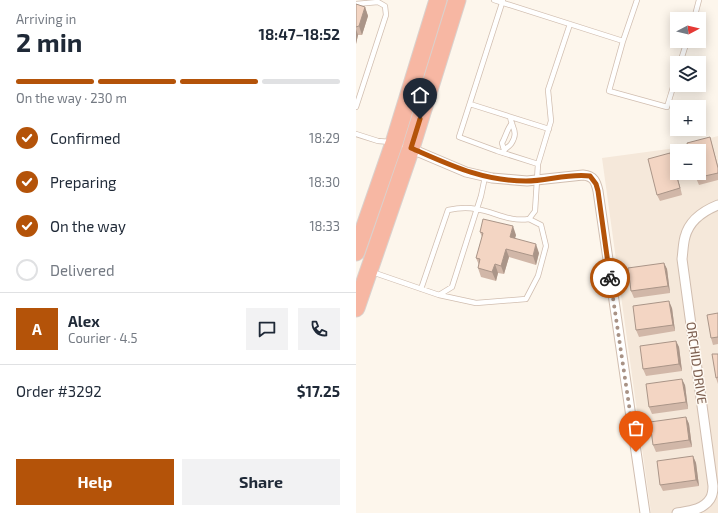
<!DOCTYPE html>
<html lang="en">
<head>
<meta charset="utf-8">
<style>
	:root { --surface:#fff; --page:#f2f2f3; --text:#1f2937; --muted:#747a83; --line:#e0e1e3; --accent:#b45309 }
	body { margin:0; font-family:"Exo 2",sans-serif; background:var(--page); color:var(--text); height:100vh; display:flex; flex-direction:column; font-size:15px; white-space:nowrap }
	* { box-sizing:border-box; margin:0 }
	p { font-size:13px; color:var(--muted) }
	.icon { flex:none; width:22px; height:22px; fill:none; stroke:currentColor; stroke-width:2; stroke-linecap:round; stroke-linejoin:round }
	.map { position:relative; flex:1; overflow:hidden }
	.side { display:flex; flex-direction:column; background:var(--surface); width:356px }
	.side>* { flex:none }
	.needle { width:26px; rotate:83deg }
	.buttons { position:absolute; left:314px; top:12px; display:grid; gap:8px }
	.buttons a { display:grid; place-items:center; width:36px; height:36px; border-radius:0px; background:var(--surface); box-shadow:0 2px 10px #0003; font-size:20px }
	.pin { position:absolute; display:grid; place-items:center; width:34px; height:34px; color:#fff; margin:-41px -17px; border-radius:50% 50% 50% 0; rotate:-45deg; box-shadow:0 0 4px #0007 }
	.pin .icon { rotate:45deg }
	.courier { position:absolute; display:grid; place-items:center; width:40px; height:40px; margin:-20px; border:3px solid #b45309; border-radius:50%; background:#fff; color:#222; box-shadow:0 1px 5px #0007 }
	.summary em { font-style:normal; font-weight:700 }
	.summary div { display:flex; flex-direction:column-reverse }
	.summary { display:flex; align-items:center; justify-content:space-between; height:68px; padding:0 16px }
	h1 { font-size:26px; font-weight:700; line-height:30px }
	.bar { display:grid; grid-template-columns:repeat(4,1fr); gap:6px 4px; align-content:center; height:48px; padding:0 16px }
	.bar i { height:5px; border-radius:3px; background:var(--line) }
	.bar .current { background:var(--accent) }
	.bar p { grid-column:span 4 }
	.line { display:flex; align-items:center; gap:10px; padding:0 16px; border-top:1px solid var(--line) }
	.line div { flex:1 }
	.round { display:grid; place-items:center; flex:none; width:42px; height:42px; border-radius:0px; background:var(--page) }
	ol { padding:0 16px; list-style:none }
	li { display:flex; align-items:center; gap:12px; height:44px }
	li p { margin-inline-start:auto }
	li .icon { padding:4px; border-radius:50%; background:var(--accent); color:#fff; stroke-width:4 }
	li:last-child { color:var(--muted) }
	li i { width:22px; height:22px; border:2px solid var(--line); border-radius:50% }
	.primary-button { display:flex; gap:8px; margin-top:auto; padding:8px 16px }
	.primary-button a { flex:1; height:46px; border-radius:0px; background:var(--accent); color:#fff; font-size:16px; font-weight:700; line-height:46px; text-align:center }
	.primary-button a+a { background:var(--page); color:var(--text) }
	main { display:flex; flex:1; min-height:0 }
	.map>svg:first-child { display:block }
</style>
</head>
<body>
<main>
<section class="side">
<div class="summary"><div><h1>2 min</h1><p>Arriving in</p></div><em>18:47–18:52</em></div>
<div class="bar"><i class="current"></i><i class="current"></i><i class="current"></i><i></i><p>On the way · 230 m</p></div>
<ol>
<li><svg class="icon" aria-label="check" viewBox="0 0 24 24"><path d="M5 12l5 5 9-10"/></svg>Confirmed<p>18:29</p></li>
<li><svg class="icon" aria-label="check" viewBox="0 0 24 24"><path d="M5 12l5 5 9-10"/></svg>Preparing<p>18:30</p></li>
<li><svg class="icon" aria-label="check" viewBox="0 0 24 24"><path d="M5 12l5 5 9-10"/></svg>On the way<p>18:33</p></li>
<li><i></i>Delivered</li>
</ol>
<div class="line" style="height:72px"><b class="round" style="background:var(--accent);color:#fff">A</b><div><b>Alex</b><p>Courier · 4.5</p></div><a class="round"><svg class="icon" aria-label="chat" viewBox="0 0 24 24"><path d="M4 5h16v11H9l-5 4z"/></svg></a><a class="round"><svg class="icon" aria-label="phone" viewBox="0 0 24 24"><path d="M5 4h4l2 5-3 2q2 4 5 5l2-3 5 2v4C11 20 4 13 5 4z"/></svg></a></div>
<div class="line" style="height:52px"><div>Order #3292</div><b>$17.25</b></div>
<div class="primary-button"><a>Help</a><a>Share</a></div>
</section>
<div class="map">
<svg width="362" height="513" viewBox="0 0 362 513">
	<rect width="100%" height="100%" fill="#fdf6ec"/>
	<path fill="#f5e8da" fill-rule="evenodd" d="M362 136V513H295L246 158 320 148ZM321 151H343V173H321Z"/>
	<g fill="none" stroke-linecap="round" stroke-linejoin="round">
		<g stroke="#d1beb0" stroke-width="6">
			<path id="lane" d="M138 0 267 41
				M147 0 103 137 141 151 182 164 195 121 192 90 214 24
				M281 0 267 41 253 91 311 107 321 74
				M0 4 22 2 29 6 30 15 0 107
				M338 19 343 0
				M324 63 331 41
				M114 104 193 129
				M0 134 22 141 35 142
				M148 150 146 143C150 136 151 129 156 123
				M147 153C148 148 152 148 155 144 163 132 156 128 154 117
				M16 272 83 295 96 287 125 196 129 177
				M65 289 92 210C101 208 111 207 120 209 140 212 152 222 173 219L179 211 182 164
				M83 295 120 303 170 299 182 276 190 246 185 225 173 219"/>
		</g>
		<g stroke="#d1beb0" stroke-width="11">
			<path id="street" d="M51 147 110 172 136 178 171 181 227 175C238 176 240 182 242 191L289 513
				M321 513C333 511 347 510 354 499 356 496 357 490 357 486L326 259C327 252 327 244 329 237 333 221 347 211 362 205"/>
		</g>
		<g stroke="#dad1cd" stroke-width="19">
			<path id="highway" d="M0 252 38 143 82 0
				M0 308 55 148 101 0"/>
		</g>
		<use href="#lane" stroke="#fff" stroke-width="4.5"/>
		<use href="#street" stroke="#fff" stroke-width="9"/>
		<use href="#highway" stroke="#f7b7a3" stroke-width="17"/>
	</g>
	<path fill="#d1b7a8" d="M0 4 9 7 12 16 6 35H2L0 44Z
		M354 137 362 166V180L343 185 340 178Z
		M317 160 326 195 304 201 301 195Z
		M124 232 160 235 159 238 183 253 180 265 153 257 148 274 142 273 140 281 125 277 122 268 123 265 120 258 126 237Z
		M308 263 311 269 314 293 278 298 275 291Z
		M316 308 319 331 283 337 280 330Z
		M362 313V344L357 345 355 338Z
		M320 341 323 347 326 371 290 376 287 369Z
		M362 354V384L360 378Z
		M329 385 332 409 296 414 293 407Z
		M330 417 333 424 336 447 300 452 297 445Z
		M337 456 340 463 343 486 307 491 304 485Z"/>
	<path fill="#aa9588" d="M9 7 12 16 6 35 3 26Z
		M0 29 2 35 0 44Z
		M314 153 317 160 326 195Z
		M157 226 160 235 157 245 154 237Z
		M180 244 183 253 180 265 177 256Z
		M150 249 153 257 148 274 145 266Z
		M308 263 311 269 314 293 312 286Z
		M139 264 142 273 140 281 136 272Z
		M313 301 316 308 319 331 317 325Z
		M320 341 323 347 326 371 323 364Z
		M326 379 329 385 332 409 330 402Z
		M330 417 333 424 336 447 333 440Z
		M337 456 340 463 343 486 340 480Z"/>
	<path fill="#f3d5c3" stroke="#aa9588" d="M0 4 9 7 3 26 0 27Z
		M354 137 362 168V173L340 178 339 173H343V151H333L331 143Z
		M314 153 324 188 301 195 292 159Z
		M127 219 157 226 154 237 180 244 177 256 150 249 145 266 139 264 136 272 122 268 124 259 120 258 127 233 124 232Z
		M308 263 312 286 275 291 272 268Z
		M313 301 317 325 280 330 277 306Z
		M362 313V337L355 338 351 315Z
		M320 341 323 364 287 369 284 346Z
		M356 354H362V377L360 378Z
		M326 379 330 402 293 407 290 384Z
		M330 417 333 440 297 445 294 422Z
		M337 456 340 480 304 485 301 461Z"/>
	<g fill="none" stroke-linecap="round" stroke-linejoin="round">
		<path stroke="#a89285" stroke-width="4" stroke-dasharray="0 7.2" d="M254 278 280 452"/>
		<path stroke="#b45309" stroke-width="5" d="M64 119 55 148C94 165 126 181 170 181 191 181 213 173 234 176L240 184 242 191 254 278"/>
	</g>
	<g text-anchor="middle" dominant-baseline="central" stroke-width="3" stroke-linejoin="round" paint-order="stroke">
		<g font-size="13" fill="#7a5c4d" stroke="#fffaf3">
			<text transform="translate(341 363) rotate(82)">ORCHID DRIVE</text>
		</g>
	</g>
</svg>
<div class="buttons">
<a><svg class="needle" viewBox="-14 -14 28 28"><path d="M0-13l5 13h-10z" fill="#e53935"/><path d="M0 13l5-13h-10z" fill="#747a83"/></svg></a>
<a><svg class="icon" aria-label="layers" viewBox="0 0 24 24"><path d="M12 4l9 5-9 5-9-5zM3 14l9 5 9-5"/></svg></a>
<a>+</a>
<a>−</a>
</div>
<div class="pin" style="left:280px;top:452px;background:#ea580c"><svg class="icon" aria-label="bag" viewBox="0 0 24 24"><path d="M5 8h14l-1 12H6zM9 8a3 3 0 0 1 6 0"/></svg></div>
<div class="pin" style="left:64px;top:119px;background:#1f2937"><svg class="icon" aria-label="home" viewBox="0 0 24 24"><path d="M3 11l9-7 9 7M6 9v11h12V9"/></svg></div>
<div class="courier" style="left:254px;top:278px"><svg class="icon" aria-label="bike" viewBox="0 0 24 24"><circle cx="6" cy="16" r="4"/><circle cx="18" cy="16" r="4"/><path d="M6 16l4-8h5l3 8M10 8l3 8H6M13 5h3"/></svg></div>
</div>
</main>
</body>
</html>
